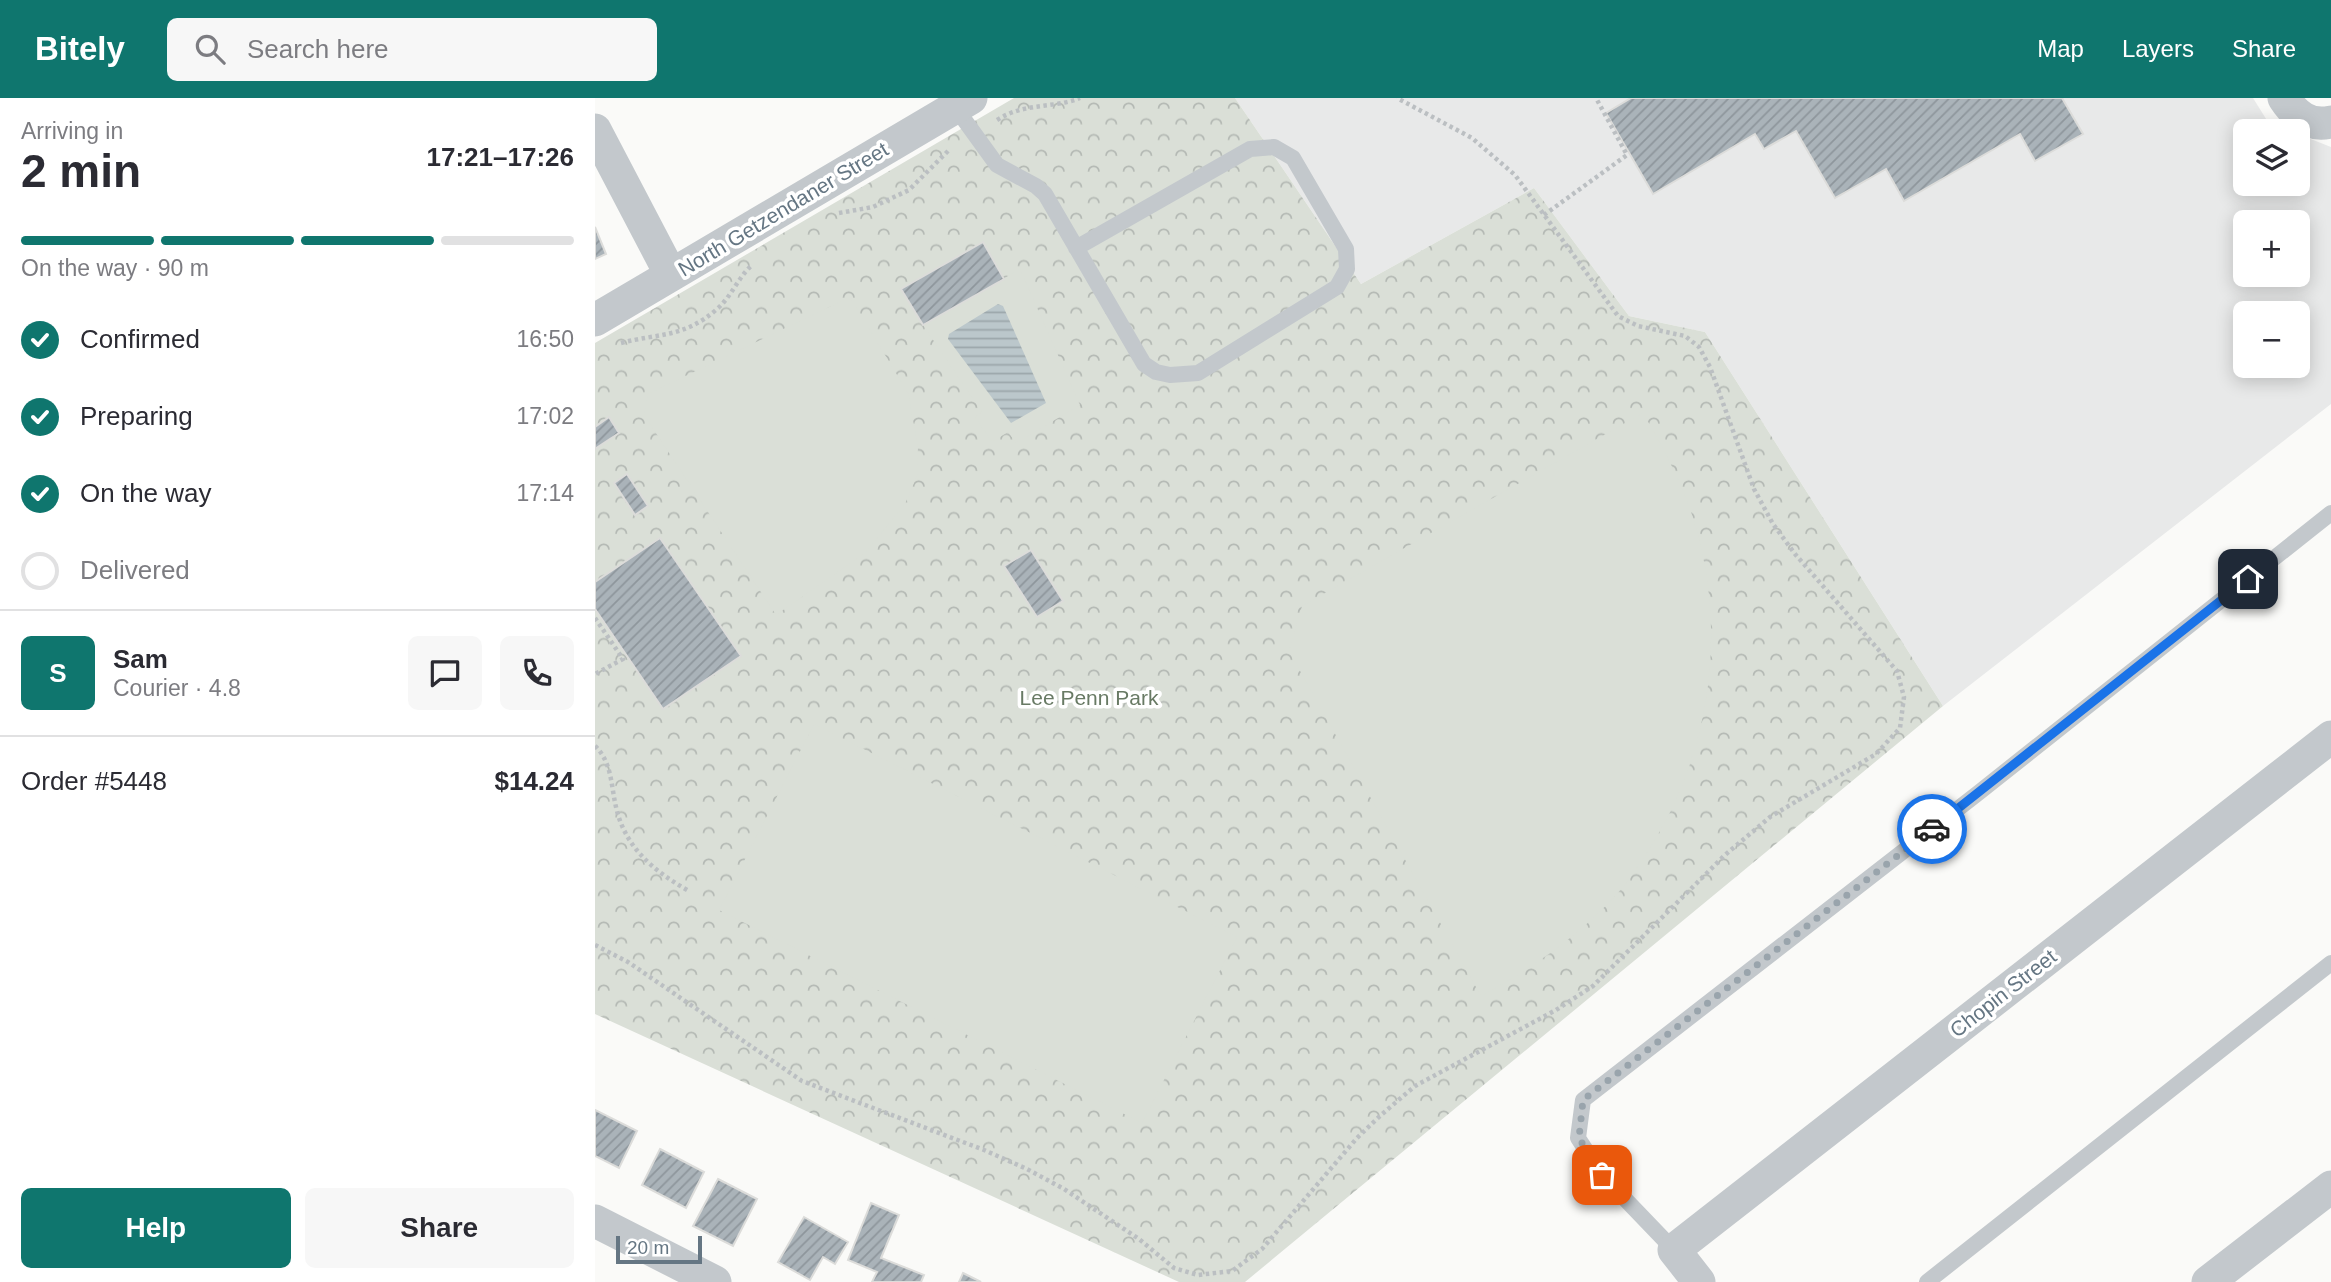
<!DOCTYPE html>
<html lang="en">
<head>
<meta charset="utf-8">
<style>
	:root { --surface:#fff; --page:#f7f7f7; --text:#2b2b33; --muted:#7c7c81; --line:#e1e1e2; --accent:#0f766e }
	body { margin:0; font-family:Helvetica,sans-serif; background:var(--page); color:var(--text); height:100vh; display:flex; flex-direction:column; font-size:26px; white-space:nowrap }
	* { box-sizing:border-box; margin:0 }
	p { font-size:23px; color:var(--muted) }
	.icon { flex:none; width:38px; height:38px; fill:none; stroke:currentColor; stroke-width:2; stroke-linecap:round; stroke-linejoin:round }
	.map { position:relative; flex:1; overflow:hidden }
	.details { display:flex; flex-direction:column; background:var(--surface); width:595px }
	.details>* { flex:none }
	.buttons { position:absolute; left:1638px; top:21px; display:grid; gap:14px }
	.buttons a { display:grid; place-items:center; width:77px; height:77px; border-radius:10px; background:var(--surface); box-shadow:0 4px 18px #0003; font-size:35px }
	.scale { position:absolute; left:21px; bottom:18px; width:86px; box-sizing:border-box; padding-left:7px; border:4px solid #657683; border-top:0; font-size:19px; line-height:24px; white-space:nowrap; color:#657683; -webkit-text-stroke:5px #fff; paint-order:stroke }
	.pin { position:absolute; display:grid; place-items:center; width:60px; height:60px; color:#fff; margin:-30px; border-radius:14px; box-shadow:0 4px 10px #0006 }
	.courier { position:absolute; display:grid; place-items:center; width:70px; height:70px; margin:-35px; border:5px solid #1a73e8; border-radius:50%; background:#fff; color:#222; box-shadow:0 2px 9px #0007 }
	.head em { font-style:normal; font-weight:700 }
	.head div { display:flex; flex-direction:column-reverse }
	.head { display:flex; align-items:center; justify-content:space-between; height:119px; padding:0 21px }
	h1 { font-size:46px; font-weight:700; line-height:52px }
	.bar { display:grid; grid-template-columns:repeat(4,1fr); gap:10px 7px; align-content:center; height:84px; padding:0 21px }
	.bar i { height:9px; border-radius:5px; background:var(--line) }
	.bar .selected { background:var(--accent) }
	.bar p { grid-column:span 4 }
	.line { display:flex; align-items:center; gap:18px; padding:0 21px; border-top:2px solid var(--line) }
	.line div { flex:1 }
	.round { display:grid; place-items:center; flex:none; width:74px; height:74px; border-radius:10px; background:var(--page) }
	ol { padding:0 21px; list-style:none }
	li { display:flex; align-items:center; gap:21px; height:77px }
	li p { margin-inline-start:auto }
	li .icon { padding:7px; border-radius:50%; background:var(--accent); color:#fff; stroke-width:4 }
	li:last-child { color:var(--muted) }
	li i { width:38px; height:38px; border:4px solid var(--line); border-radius:50% }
	.cta { display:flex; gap:14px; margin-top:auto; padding:14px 21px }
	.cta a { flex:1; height:80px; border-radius:10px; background:var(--accent); color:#fff; font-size:28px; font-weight:700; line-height:80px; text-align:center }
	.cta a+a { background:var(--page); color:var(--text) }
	header { display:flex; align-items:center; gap:42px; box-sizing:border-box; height:98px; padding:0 35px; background:var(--accent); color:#fff }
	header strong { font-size:33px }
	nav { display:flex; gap:38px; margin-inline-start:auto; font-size:24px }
	.search { width:490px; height:63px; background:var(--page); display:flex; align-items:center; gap:18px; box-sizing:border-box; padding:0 24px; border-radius:10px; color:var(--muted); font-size:26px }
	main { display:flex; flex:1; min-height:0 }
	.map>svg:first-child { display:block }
</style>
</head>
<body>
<header>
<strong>Bitely</strong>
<div class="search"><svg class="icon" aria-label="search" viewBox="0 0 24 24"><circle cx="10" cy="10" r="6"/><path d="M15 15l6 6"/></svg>Search here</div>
<nav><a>Map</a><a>Layers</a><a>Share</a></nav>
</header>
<main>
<section class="details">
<div class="head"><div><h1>2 min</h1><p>Arriving in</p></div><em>17:21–17:26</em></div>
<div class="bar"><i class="selected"></i><i class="selected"></i><i class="selected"></i><i></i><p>On the way · 90 m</p></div>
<ol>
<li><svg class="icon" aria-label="check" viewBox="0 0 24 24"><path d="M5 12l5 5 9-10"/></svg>Confirmed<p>16:50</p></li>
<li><svg class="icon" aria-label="check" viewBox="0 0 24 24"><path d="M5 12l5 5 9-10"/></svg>Preparing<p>17:02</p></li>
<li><svg class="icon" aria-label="check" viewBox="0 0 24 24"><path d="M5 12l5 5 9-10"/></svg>On the way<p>17:14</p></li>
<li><i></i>Delivered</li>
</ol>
<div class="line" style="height:126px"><b class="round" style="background:var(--accent);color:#fff">S</b><div><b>Sam</b><p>Courier · 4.8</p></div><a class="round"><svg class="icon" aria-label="chat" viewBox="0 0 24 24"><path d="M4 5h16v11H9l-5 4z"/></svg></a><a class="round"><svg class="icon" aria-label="phone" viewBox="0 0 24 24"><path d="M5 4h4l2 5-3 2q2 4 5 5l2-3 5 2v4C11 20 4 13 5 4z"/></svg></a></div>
<div class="line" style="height:91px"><div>Order #5448</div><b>$14.24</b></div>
<div class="cta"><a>Help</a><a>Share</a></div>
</section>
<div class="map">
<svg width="1736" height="1184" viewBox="0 0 1736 1184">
	<defs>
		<pattern id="park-crowns" width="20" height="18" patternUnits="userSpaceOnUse" patternTransform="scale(1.75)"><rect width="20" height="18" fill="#dadfd7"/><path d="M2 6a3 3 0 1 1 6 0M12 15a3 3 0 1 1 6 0" fill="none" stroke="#b4b9b4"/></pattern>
		<pattern id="water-rules" width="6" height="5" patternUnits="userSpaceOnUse" patternTransform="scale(1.75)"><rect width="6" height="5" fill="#bbc7cb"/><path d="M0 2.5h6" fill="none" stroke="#9ca6aa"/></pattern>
		<pattern id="building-hatch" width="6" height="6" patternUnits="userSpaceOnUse" patternTransform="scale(1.75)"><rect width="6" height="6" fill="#aab3b9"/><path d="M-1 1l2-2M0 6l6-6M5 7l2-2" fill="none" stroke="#8e969c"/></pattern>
	</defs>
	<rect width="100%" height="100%" fill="#fafaf8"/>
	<path fill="#e8e9e9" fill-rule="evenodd" d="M640 0H1658L1673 24 1696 33H1650V86H1703V36L1736 49V306L1348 608 1110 234 1034 218 939 90 766 186ZM1650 124H1703V177H1650ZM1650 215H1703V268H1650Z"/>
	<path fill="url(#park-crowns)" d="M419 0H640L766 186 939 90 1034 218 1110 234 1348 608 650 1184H584L0 916V245Z"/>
	<path fill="#dadfd7" d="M425 171 485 307 421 345 413 334 397 344 380 319 387 314 328 227Z
		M255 199 313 295 323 349 322 378 310 406 270 455 181 517 49 317 53 296Z
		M1048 315C1072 356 1094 398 1105 445 1131 552 1111 667 1049 759 1042 769 1036 780 1028 789 989 835 939 869 886 898L694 553 707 508Z
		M219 626 642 839 547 1025 124 812Z"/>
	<path fill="url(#water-rules)" d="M403 206 408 208 451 305 416 325 353 241 354 236Z"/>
	<path fill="url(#building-hatch)" stroke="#dcdcda" stroke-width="2" d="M1036 0H1467L1488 36 1440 63 1425 36 1309 103 1291 71 1240 100 1201 33 1169 51 1160 36 1058 96 1011 15Z
		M0 129 11 156 0 161Z
		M388 144 409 181 328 227 306 191Z
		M14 319 24 335 0 351V329Z
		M32 376 53 408 40 417 19 385Z
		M65 440 146 558 68 611 0 511V484Z
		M436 452 468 503 442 519 409 468Z
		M0 1012 42 1033 24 1070 0 1058Z
		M65 1051 109 1074 91 1110 47 1087Z
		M123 1081 162 1101 138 1148 98 1128Z
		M276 1105 304 1117 286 1160 329 1177 326 1184H277L282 1174 253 1162Z
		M209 1119 253 1144 240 1166 228 1159 215 1182 183 1164Z
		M368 1175 386 1184H364Z"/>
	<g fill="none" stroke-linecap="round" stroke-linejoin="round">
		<path stroke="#bbbfc2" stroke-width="4.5" stroke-dasharray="3.5 3.5" stroke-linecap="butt" d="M402 22C430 4 457 11 485 0
			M244 115 278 109 314 92 354 52
			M949 117 1032 57 1001 0
			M26 245C64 235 89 240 122 211 136 199 143 180 156 168
			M0 520 28 561 0 576
			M0 648C17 664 16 688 21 709 30 750 60 774 94 793
			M0 847 33 864 207 983 389 1052 432 1071 469 1091 544 1141 579 1170 603 1177 637 1173 667 1151 762 1040 786 1017 820 988 961 912 998 888 1130 757 1175 719 1281 656 1305 630 1309 599 1302 573 1200 456 1178 426 1159 391 1115 269 1104 249 1090 238 1043 228 1023 218 920 77 877 40 802 0"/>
		<path stroke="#c3c8cc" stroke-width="16" d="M360 9 402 67 441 88 450 96 549 266 561 274 575 277 603 275 742 189 752 171 751 151 698 60 679 49 655 51 481 150
			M1079 1152 1007 1077 983 1040 988 1002 1382 696 1736 415
			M1332 1184 1736 865"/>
		<path stroke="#c3c8cc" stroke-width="33" d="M1689 0C1700 17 1714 29 1736 24
			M0 32 76 177
			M0 222 376 0
			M0 1123 120 1184
			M1104 1184 1079 1152 1736 639
			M1613 1184 1736 1089"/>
	</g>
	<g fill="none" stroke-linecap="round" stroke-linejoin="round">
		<path stroke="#99a4ac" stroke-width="7" stroke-dasharray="0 12.6" d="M1007 1077 984 1040 988 1002 1337 731"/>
		<path stroke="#1a73e8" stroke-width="9" d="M1337 731 1653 481"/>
	</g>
	<g text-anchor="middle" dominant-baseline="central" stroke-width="7" stroke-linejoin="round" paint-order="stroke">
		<g font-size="21" fill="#657683" stroke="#fff">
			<text transform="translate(188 111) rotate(-31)">North Getzendaner Street</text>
			<text transform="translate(1408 895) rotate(-38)">Chopin Street</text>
		</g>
		<g font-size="21" fill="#687a64" stroke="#fff">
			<text x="494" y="599">Lee Penn Park</text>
		</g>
	</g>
</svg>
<div class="buttons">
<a><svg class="icon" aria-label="layers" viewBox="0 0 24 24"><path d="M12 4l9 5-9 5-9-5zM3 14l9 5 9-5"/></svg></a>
<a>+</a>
<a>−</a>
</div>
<div class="scale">20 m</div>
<div class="pin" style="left:1007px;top:1077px;background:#ea580c"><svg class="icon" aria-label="bag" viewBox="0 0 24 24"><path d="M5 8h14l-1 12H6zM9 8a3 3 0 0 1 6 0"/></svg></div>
<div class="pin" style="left:1653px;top:481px;background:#1f2937"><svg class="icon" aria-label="home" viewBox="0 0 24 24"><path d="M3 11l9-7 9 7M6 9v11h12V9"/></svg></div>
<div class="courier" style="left:1337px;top:731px"><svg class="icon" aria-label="car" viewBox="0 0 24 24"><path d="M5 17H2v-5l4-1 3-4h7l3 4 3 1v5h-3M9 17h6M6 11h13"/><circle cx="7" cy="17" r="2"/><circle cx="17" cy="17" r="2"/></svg></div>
</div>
</main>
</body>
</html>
